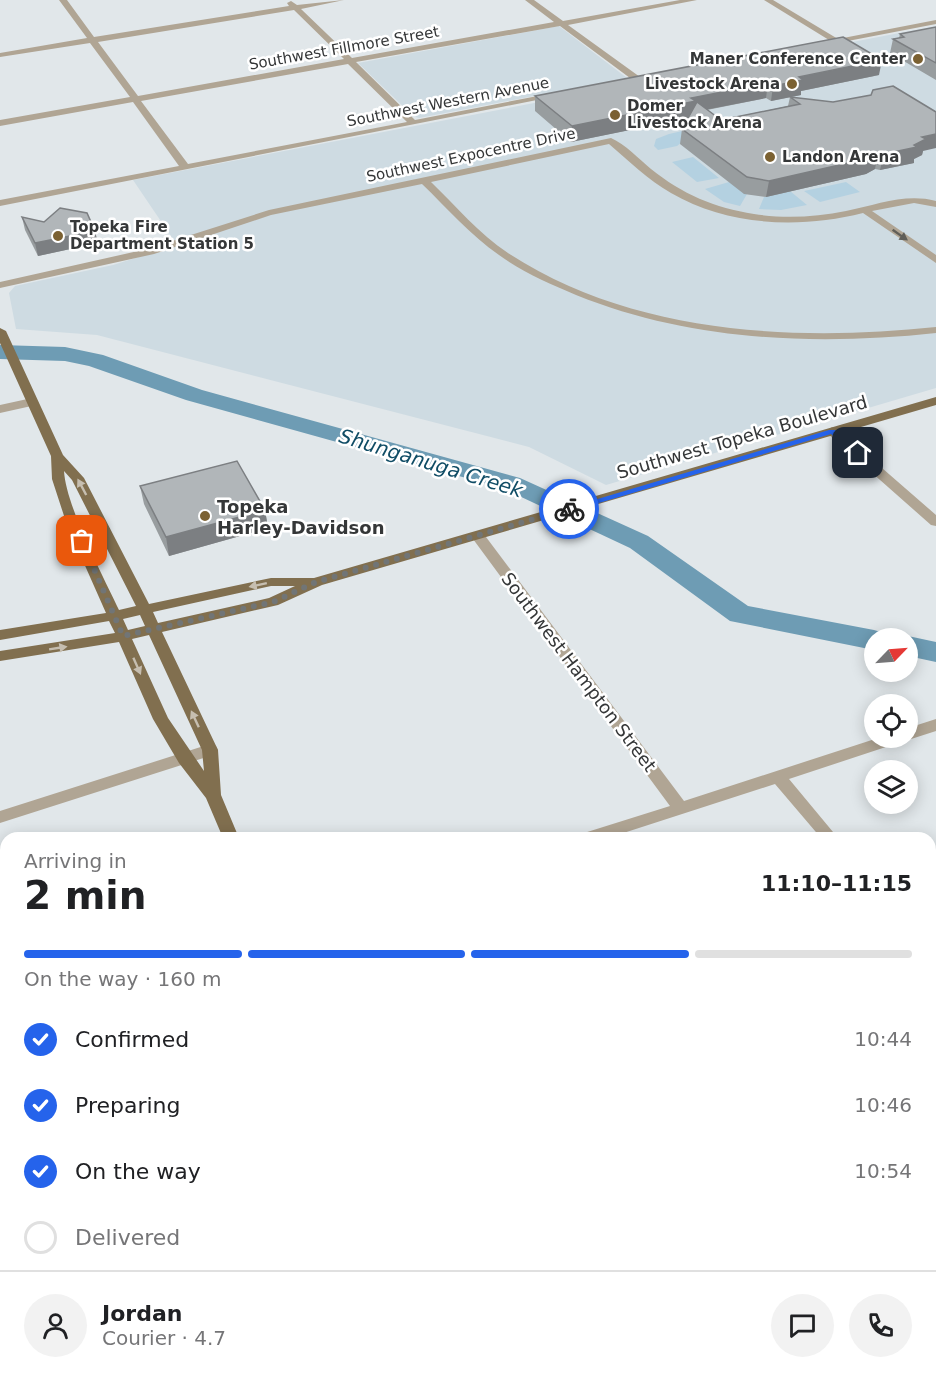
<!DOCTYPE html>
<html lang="en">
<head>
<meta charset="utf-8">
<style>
	:root { --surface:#fff; --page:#f2f2f2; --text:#202124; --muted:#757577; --line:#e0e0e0; --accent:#2563eb }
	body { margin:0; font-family:"DejaVu Sans",sans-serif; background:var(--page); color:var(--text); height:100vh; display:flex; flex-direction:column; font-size:22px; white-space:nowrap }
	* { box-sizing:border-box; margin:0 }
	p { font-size:20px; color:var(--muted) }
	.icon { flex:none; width:33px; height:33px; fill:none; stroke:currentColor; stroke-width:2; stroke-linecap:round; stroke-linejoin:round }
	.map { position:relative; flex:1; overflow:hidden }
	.panel { position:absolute; left:0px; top:832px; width:936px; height:560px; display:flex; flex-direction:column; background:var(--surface); border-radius:18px 18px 0 0; box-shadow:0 3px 15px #0003 }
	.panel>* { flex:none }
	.needle { width:39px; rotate:65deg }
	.tools { position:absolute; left:864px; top:628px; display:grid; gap:12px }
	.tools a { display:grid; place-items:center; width:54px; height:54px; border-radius:50%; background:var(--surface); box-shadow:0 3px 15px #0003; font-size:30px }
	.pin { position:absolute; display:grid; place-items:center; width:51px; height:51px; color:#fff; margin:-26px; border-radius:12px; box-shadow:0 3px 9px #0006 }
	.courier { position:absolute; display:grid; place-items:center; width:60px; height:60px; margin:-30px; border:4px solid #2563eb; border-radius:50%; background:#fff; color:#222; box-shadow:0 2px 8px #0007 }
	.head em { font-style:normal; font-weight:700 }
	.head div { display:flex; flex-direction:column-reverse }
	.head { display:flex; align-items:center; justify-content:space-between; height:102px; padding:0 24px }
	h1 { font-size:39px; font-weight:700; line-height:45px }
	.bar { display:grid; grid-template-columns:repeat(4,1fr); gap:9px 6px; align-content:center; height:72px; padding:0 24px }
	.bar i { height:8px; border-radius:4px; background:var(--line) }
	.bar .active { background:var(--accent) }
	.bar p { grid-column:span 4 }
	.line { display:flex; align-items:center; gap:15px; padding:0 24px; border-top:2px solid var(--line) }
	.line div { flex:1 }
	.round { display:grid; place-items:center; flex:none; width:63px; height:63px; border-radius:32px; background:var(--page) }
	ol { padding:0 24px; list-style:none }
	li { display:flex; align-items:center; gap:18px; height:66px }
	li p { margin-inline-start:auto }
	li .icon { padding:6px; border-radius:50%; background:var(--accent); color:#fff; stroke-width:4 }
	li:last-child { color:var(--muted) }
	li i { width:33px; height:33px; border:3px solid var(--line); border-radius:50% }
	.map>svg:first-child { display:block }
</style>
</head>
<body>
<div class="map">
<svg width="936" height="1391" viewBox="0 0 936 1391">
	<rect width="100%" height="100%" fill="#e1e7ea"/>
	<path fill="#cedbe2" d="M559 26 627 78 419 118 413 116 358 63Z
		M936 26V388L606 485 529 447 97 335 16 329 9 293 15 286 113 265 177 245 133 180Z"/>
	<path fill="#b4d1e1" d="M700 127 677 146 658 150 654 146 656 139 669 134Z
		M693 157 719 178 697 182 672 162Z
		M729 182 747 194 740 206 724 202 705 189Z
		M846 182 860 192 820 202 804 191Z
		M790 191 807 205 781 210 759 209 764 197Z"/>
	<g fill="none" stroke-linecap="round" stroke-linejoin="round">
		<path fill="#6e9cb4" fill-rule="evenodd" d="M0 345 65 347 103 355 202 390 520 478 648 536 748 606 874 630 884 633 888 639H874V650L730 621 630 548 502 488 186 400 89 366 65 361 0 359Z
			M908 636 936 642V662L908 656V639H898Z"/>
		<path fill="#b0a594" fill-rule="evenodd" d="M59 0H67L94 37 289 6 287 3 291 1 297 5 344 0 301 9 352 58 554 22 525 0H534L563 21 680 0H697L568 25 640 77V81H634L560 26 356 62 415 120 553 93 557 96 0 206V200L179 166 133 102 0 126V120L130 97 90 43 0 57V53L87 38ZM294 10 344 59 138 96 98 42ZM348 64 407 122 188 164 141 101Z
			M764 0H773L838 39 936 20V24L827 45 823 43 829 40Z
			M611 138C625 144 639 159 651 169 682 194 715 208 754 214 785 219 816 217 846 211 877 205 905 193 936 201V207L914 203 872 211 936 255V263L863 213C799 229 728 226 671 193 648 180 629 161 609 144L431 182C456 206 479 234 508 253 632 334 793 342 936 327V333C815 346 690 341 576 295 550 284 522 272 499 255 470 235 447 208 422 184L271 215 154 254 0 288V282L147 249 269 210Z
			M32 398 38 402 36 405 0 413V405Z
			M832 427 836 428 936 515V526L931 525 828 434 826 431Z
			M478 532 483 533 684 801 878 738H908V728L936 719V731L908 740 904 738 901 742 789 779 838 838H821L775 784 608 838H582L584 833 670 806 473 539 471 536 473 533Z
			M210 744 216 746 218 750 216 754 0 823V811Z
			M930 953 936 955V975L930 972Z
			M6 1030V1047L0 1049V1032Z"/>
		<path fill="#816f4f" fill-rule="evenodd" d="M0 328 6 331 63 455 84 478 149 604 271 578H314L936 397V405L322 585 278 605 162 632 218 750 221 795 239 838H223L206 798 179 763 153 719 119 642 0 661V651L115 633 109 621 0 640V630L106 613 67 525 52 479 51 456 0 343ZM64 471 72 480 136 606 119 610C103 576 66 506 64 471ZM271 586H295L269 598 158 623 153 612ZM140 615 145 626 128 630 123 619ZM149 635 202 750 204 771 168 718 132 639Z
			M936 1104V1122L930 1124V1106Z
			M204 1386H235L233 1391H202Z
			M317 1386H348L346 1391H315Z
			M435 1386H457L459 1391H437Z
			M486 1386H508L510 1391H488Z"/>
	</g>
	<path fill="#989d9f" d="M936 27V80L890 53 893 39 899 38 900 34Z
		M879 75 801 91V95L771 101 766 98 707 110 721 120 788 106 790 97 923 151 922 155 914 159V163L880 170 875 169 866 174 766 197 744 194 680 144 682 129 688 118 571 142 535 111V96Z
		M22 217 98 243 38 256 25 230Z
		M140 486 265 510 268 528 169 556 144 504Z"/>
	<path fill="#7c7f82" d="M882 60 879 75 801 91V95L771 101 773 86 799 77Z
		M768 83 766 98 694 112V117L571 142 572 126 691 98Z
		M936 134V148L923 151 922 155 914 159V163L880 170 884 154 914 145 922 137Z
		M878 154 875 169 866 174 766 197 769 181Z
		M95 231 98 243 38 256 35 243Z
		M265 510 268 528 169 556 166 537Z
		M6 1283V1302L3 1303 0 1298V1286Z"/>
	<path fill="#b1b6b9" stroke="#7c7f82" stroke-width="1.5" d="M936 27V63L893 39 904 37 900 34Z
		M843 37 882 60 799 77 803 80 773 86 768 83 691 98 696 101 572 126 535 96Z
		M893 86 936 112V134L922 137 926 139 914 145 917 147 884 154H878L870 158 769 181 747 177 682 129 697 102 721 120 800 104 790 97 833 102 871 95 873 90Z
		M60 208 87 213 95 231 35 243 22 217 44 222Z
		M237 461 265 510 166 537 140 486Z
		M6 1231V1283L0 1286V1234Z"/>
	<defs><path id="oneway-solid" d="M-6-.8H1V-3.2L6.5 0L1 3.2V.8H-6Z" transform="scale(1.5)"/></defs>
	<use fill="#605e58" href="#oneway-solid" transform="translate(900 235) rotate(35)"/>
	<g fill="#c6beb0">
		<use href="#oneway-solid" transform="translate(82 487) rotate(-118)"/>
		<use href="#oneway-solid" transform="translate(258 585) rotate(168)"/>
		<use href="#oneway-solid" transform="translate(58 648) rotate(-9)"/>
		<use href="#oneway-solid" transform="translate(137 666) rotate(66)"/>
		<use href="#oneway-solid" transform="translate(195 719) rotate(-115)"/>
	</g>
	<path fill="#2563eb" d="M829 430H835L860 452V455H855L831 434 572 511 564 509Z"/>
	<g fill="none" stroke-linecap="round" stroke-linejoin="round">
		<path stroke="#717576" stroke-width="6" stroke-dasharray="0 10.8" d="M82 541 123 636 273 602 316 582 569 509"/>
	</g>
	<g fill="#7b6132" stroke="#fff" stroke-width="2">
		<circle cx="918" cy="59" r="6"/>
		<circle cx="792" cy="84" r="6"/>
		<circle cx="615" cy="115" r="6"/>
		<circle cx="770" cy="157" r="6"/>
		<circle cx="58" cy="236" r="6"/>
		<circle cx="205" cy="516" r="6"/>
	</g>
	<g text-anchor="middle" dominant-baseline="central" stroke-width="5" stroke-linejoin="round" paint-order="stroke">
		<g font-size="15" fill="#353738" stroke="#fff">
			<text transform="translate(344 48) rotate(-10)">Southwest Fillmore Street</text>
			<text transform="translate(448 102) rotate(-11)">Southwest Western Avenue</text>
			<text transform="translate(471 155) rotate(-12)">Southwest Expocentre Drive</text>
		</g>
		<g font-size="15" font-weight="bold" fill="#353738" stroke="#fff" text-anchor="start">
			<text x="906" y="59" text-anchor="end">Maner Conference Center</text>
			<text x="780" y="84" text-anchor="end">Livestock Arena</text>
			<text x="627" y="106">Domer<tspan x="627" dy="17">Livestock Arena</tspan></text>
			<text x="782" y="157">Landon Arena</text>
			<text x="70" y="227">Topeka Fire<tspan x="70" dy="17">Department Station 5</tspan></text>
		</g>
		<g font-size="18" fill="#353738" stroke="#fff">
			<text transform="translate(742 437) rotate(-16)">Southwest Topeka Boulevard</text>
			<text transform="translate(579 672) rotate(53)">Southwest Hampton Street</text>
		</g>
		<g font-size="18" font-weight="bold" fill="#353738" stroke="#fff" text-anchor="start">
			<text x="217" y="506">Topeka<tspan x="217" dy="21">Harley-Davidson</tspan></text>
		</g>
		<g font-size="20" font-style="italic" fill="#0f4c65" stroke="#fff">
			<text transform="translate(431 463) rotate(17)">Shunganuga Creek</text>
		</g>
	</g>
</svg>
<div class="tools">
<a><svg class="needle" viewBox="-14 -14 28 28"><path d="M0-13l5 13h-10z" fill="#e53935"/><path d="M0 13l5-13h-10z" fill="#757577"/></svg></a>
<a><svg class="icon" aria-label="locate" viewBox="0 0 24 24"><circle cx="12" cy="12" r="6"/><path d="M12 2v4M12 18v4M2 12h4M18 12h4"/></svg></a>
<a><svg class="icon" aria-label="layers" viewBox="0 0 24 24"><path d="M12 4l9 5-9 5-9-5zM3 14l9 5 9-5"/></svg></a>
</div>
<div class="pin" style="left:82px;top:541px;background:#ea580c"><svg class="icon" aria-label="bag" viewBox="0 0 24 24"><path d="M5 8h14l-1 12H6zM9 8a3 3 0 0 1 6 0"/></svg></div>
<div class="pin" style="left:858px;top:453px;background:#1f2937"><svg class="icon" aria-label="home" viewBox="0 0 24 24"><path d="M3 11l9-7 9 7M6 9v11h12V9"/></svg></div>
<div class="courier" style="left:569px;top:509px"><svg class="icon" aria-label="bike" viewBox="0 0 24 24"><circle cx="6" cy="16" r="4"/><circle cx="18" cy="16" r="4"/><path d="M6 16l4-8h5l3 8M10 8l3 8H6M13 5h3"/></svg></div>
<section class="panel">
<div class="head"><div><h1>2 min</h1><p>Arriving in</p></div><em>11:10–11:15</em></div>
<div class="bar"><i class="active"></i><i class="active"></i><i class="active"></i><i></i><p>On the way · 160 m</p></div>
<ol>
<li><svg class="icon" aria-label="check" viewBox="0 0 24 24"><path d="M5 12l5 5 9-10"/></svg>Confirmed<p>10:44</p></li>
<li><svg class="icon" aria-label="check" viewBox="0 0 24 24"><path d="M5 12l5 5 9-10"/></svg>Preparing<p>10:46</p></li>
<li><svg class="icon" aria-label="check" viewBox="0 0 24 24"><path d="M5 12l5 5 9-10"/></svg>On the way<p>10:54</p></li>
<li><i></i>Delivered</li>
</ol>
<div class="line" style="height:108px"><a class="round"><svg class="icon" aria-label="person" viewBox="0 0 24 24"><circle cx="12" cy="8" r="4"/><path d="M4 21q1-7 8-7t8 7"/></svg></a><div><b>Jordan</b><p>Courier · 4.7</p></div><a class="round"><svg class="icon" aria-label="chat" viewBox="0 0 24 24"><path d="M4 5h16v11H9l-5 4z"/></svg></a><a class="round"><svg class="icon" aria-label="phone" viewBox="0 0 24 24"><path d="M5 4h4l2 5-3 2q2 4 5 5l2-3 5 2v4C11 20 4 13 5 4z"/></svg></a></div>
</section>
</div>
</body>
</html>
